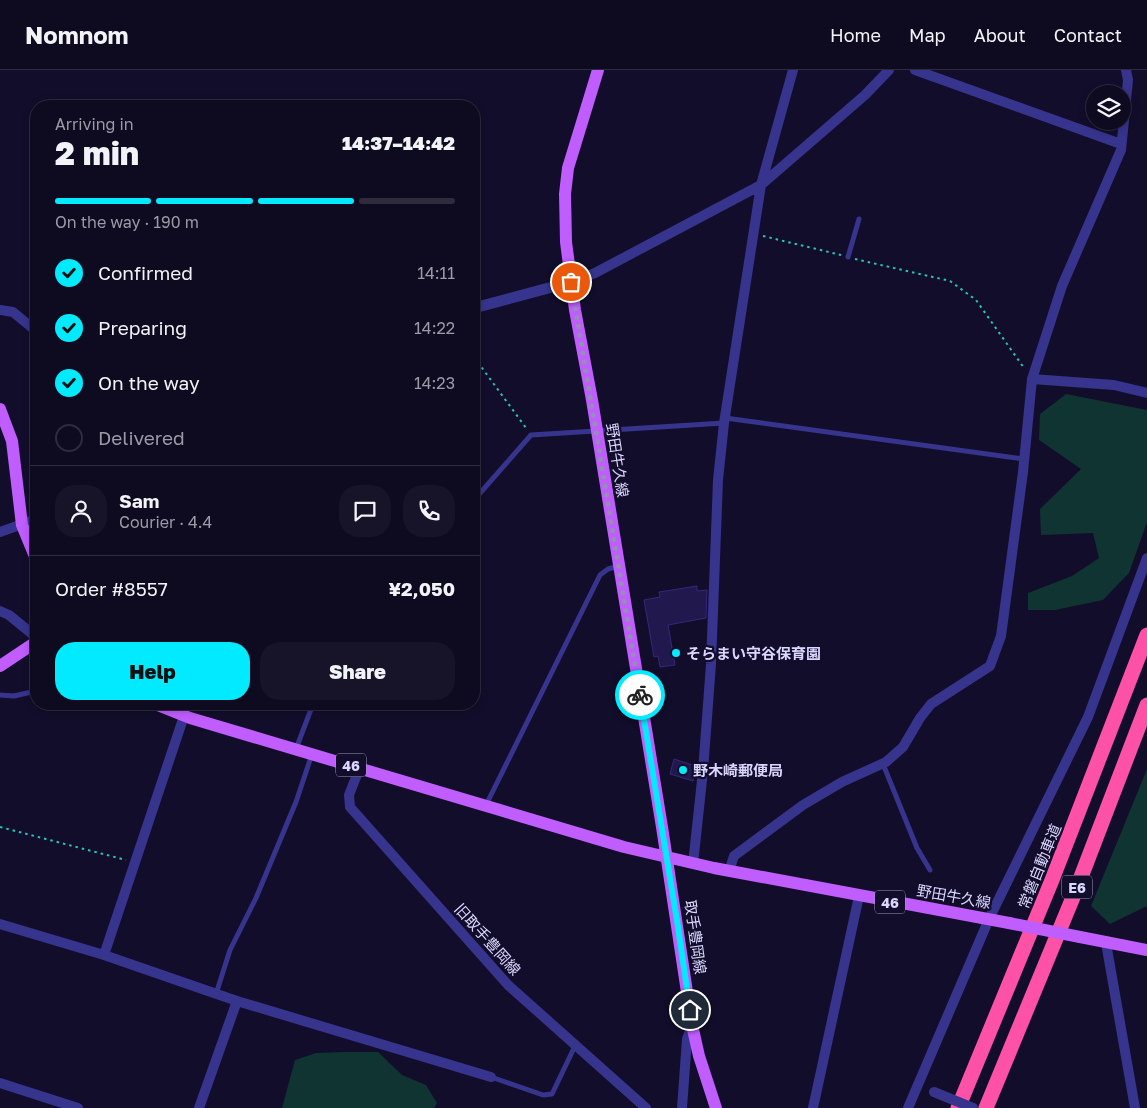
<!DOCTYPE html>
<html lang="en">
<head>
<meta charset="utf-8">
<style>
	:root { --surface:#0e0a20; --page:#171329; --text:#f1f3f6; --muted:#9b9aa5; --line:#2e2b3e; --accent:#02eaff }
	body { margin:0; font-family:"Golos Text","Noto Sans JP",sans-serif; background:var(--page); color:var(--text); height:100vh; display:flex; flex-direction:column; font-size:19px; white-space:nowrap }
	* { box-sizing:border-box; margin:0 }
	p { font-size:16px; color:var(--muted) }
	.icon { flex:none; width:28px; height:28px; fill:none; stroke:currentColor; stroke-width:2; stroke-linecap:round; stroke-linejoin:round }
	.map { position:relative; flex:1; overflow:hidden }
	.details { position:absolute; left:30px; top:30px; width:450px; height:610px; display:flex; flex-direction:column; background:var(--surface); border-radius:20px; box-shadow:0 2px 8px #0003,0 0 0 1px var(--line) }
	.details>* { flex:none }
	.fabs { position:absolute; left:1086px; top:15px; display:grid; gap:10px }
	.fabs a { display:grid; place-items:center; width:45px; height:45px; border-radius:50%; background:var(--surface); box-shadow:0 2px 8px #0003,0 0 0 1px var(--line); font-size:25px }
	.pin { position:absolute; display:grid; place-items:center; width:42px; height:42px; color:#fff; margin:-21px; border:2px solid #fff; border-radius:50%; box-shadow:0 1px 5px #0007 }
	.courier { position:absolute; display:grid; place-items:center; width:50px; height:50px; margin:-25px; border:4px solid #02eaff; border-radius:50%; background:#fff; color:#222; box-shadow:0 1px 6px #0007 }
	.overview em { font-style:normal; font-weight:800 }
	.overview div { display:flex; flex-direction:column-reverse }
	.overview { display:flex; align-items:center; justify-content:space-between; height:85px; padding:0 25px }
	h1 { font-size:32px; font-weight:800; line-height:38px }
	.bar { display:grid; grid-template-columns:repeat(4,1fr); gap:8px 5px; align-content:center; height:60px; padding:0 25px }
	.bar i { height:6px; border-radius:4px; background:var(--line) }
	.bar .active { background:var(--accent) }
	.bar p { grid-column:span 4 }
	.line { display:flex; align-items:center; gap:12px; padding:0 25px; border-top:1px solid var(--line) }
	.line div { flex:1 }
	.round { display:grid; place-items:center; flex:none; width:52px; height:52px; border-radius:20px; background:var(--page) }
	ol { padding:0 25px; list-style:none }
	li { display:flex; align-items:center; gap:15px; height:55px }
	li p { margin-inline-start:auto }
	li .icon { padding:5px; border-radius:50%; background:var(--accent); color:#111; stroke-width:4 }
	li:last-child { color:var(--muted) }
	li i { width:28px; height:28px; border:2px solid var(--line); border-radius:50% }
	.primary-button { display:flex; gap:10px; margin-top:auto; padding:10px 25px }
	.primary-button a { flex:1; height:58px; border-radius:20px; background:var(--accent); color:#111; font-size:20px; font-weight:800; line-height:58px; text-align:center }
	.primary-button a+a { background:var(--page); color:var(--text) }
	header { display:flex; align-items:center; gap:30px; box-sizing:border-box; height:70px; padding:0 25px; background:var(--surface); border-bottom:1px solid var(--line) }
	header strong { font-size:24px }
	nav { display:flex; gap:28px; margin-inline-start:auto; font-size:18px }
	.map>svg:first-child { display:block }
</style>
</head>
<body>
<header>
<strong>Nomnom</strong>
<nav><a>Home</a><a>Map</a><a>About</a><a>Contact</a></nav>
</header>
<div class="map">
<svg width="1147" height="1038" viewBox="0 0 1147 1038">
	<rect width="100%" height="100%" fill="#120d2a"/>
	<path fill="#103432" d="M1066 324 1147 340V452L1129 503 1103 530 1055 540H1028V523L1072 506 1099 488 1093 463 1041 465 1040 439 1081 399 1039 370 1040 344Z
		M1147 699V836L1110 854 1091 836Z
		M344 982H378L402 1005 426 1015 437 1033 434 1038H282L295 990 316 983Z"/>
	<path fill="#21184d" stroke="#36277b" d="M697 516V521L707 520 706 548 668 555 675 595 660 597 658 586 654 587 644 530 660 527 659 522Z
		M674 689 696 696 693 711 670 704Z"/>
	<g fill="none" stroke-linecap="round" stroke-linejoin="round">
		<path stroke="#23c6ba" stroke-width="2" stroke-dasharray="2.5 4" stroke-linecap="butt" d="M763 166 841 185
			M855 189 950 211 976 230 1024 298
			M474 287 526 358
			M0 757 126 790"/>
		<path stroke="#36348d" stroke-width="5" d="M848 187 859 149
			M725 348 1024 389
			M474 430 531 365 724 353
			M0 625 14 626 36 621
			M296 679 313 634
			M883 694 917 778 930 800
			M486 735 600 505 608 499 619 496
			M216 924 230 880 256 828 296 732 312 684
			M491 1007 543 1025 552 1024 575 976"/>
		<path stroke="#36348d" stroke-width="10" d="M915 0 1121 74
			M571 212 595 203 761 115 865 25 889 0
			M0 240 13 242 36 261
			M1032 309 1114 315 1147 323
			M0 462 36 449
			M0 541 9 545 36 567
			M184 646 104 885 237 931 199 1038
			M360 697 349 725 350 737 508 915 646 1038
			M693 794 703 701 711 594 718 410 724 353 761 115 793 0
			M729 801 734 786 803 735 842 712 886 692 903 677 920 648 931 634 990 596 1001 566 1023 402 1032 309 1062 216 1121 80 1128 10 1126 0
			M0 854 104 885
			M1106 873 1135 1038
			M237 931 491 1007
			M0 1013 78 1038
			M682 1038 687 969 692 955
			M813 1038 859 826
			M908 1038 989 849 1088 647 1147 488"/>
		<path stroke="#36348d" stroke-width="11" d="M474 238 571 212"/>
		<path stroke="#c05dff" stroke-width="12" d="M598 0 568 98 565 124 566 172 575 240 592 330 662 757 692 955 699 986 716 1038
			M0 339 12 371 22 455 36 489
			M0 596 36 572
			M155 634 190 648 624 777 714 798 1009 853
			M1080 867 1147 880"/>
		<path stroke="#ff51a7" stroke-width="15" d="M958 1038 1052 810 1147 565
			M986 1038 1076 820 1147 635"/>
		<path stroke="#36348d" stroke-width="10" d="M934 1022 973 1038"/>
		<path stroke="#c05dff" stroke-width="12" d="M1009 853 1080 867"/>
	</g>
	<g fill="none" stroke-linecap="round" stroke-linejoin="round">
		<path stroke="#9490b4" stroke-width="5" stroke-dasharray="0 9" d="M571 212 640 625"/>
		<path stroke="#02eaff" stroke-width="6" d="M640 625 678 857 690 940"/>
	</g>
	<g fill="#02eaff" stroke="#120d2a" stroke-width="2">
		<circle cx="676" cy="583" r="5"/>
		<circle cx="683" cy="700" r="5"/>
	</g>
	<g text-anchor="middle" dominant-baseline="central" stroke-width="4.5" stroke-linejoin="round" paint-order="stroke">
		<g fill="#120d2a" stroke="#9e9abf" stroke-width="1">
			<rect x="336" y="683.5" width="30" height="23" rx="4"/>
			<rect x="1062" y="805.5" width="30" height="23" rx="4"/>
			<rect x="875" y="820.5" width="30" height="23" rx="4"/>
		</g>
		<g font-size="14" font-weight="bold" fill="#dad6ff">
			<text x="351" y="695">46</text>
			<text x="1077" y="817">E6</text>
			<text x="890" y="832">46</text>
		</g>
		<g font-size="15" fill="#dad6ff" stroke="#120d2a">
			<text transform="translate(618 390) rotate(81)">野田牛久線</text>
			<text transform="translate(1039 796) rotate(-68)">常磐自動車道</text>
			<text transform="translate(954 826) rotate(10)">野田牛久線</text>
			<text transform="translate(696 867) rotate(82)">取手豊岡線</text>
			<text transform="translate(488 869) rotate(48)">旧取手豊岡線</text>
		</g>
		<g font-size="15" font-weight="bold" fill="#dad6ff" stroke="#120d2a" text-anchor="start">
			<text x="686" y="583">そらまい守谷保育園</text>
			<text x="693" y="700">野木崎郵便局</text>
		</g>
	</g>
</svg>
<div class="fabs">
<a><svg class="icon" aria-label="layers" viewBox="0 0 24 24"><path d="M12 4l9 5-9 5-9-5zM3 14l9 5 9-5"/></svg></a>
</div>
<div class="pin" style="left:571px;top:212px;background:#ea580c"><svg class="icon" aria-label="bag" viewBox="0 0 24 24"><path d="M5 8h14l-1 12H6zM9 8a3 3 0 0 1 6 0"/></svg></div>
<div class="pin" style="left:690px;top:940px;background:#1f2937"><svg class="icon" aria-label="home" viewBox="0 0 24 24"><path d="M3 11l9-7 9 7M6 9v11h12V9"/></svg></div>
<div class="courier" style="left:640px;top:625px"><svg class="icon" aria-label="bike" viewBox="0 0 24 24"><circle cx="6" cy="16" r="4"/><circle cx="18" cy="16" r="4"/><path d="M6 16l4-8h5l3 8M10 8l3 8H6M13 5h3"/></svg></div>
<section class="details">
<div class="overview"><div><h1>2 min</h1><p>Arriving in</p></div><em>14:37–14:42</em></div>
<div class="bar"><i class="active"></i><i class="active"></i><i class="active"></i><i></i><p>On the way · 190 m</p></div>
<ol>
<li><svg class="icon" aria-label="check" viewBox="0 0 24 24"><path d="M5 12l5 5 9-10"/></svg>Confirmed<p>14:11</p></li>
<li><svg class="icon" aria-label="check" viewBox="0 0 24 24"><path d="M5 12l5 5 9-10"/></svg>Preparing<p>14:22</p></li>
<li><svg class="icon" aria-label="check" viewBox="0 0 24 24"><path d="M5 12l5 5 9-10"/></svg>On the way<p>14:23</p></li>
<li><i></i>Delivered</li>
</ol>
<div class="line" style="height:90px"><a class="round"><svg class="icon" aria-label="person" viewBox="0 0 24 24"><circle cx="12" cy="8" r="4"/><path d="M4 21q1-7 8-7t8 7"/></svg></a><div><b>Sam</b><p>Courier · 4.4</p></div><a class="round"><svg class="icon" aria-label="chat" viewBox="0 0 24 24"><path d="M4 5h16v11H9l-5 4z"/></svg></a><a class="round"><svg class="icon" aria-label="phone" viewBox="0 0 24 24"><path d="M5 4h4l2 5-3 2q2 4 5 5l2-3 5 2v4C11 20 4 13 5 4z"/></svg></a></div>
<div class="line" style="height:65px"><div>Order #8557</div><b>¥2,050</b></div>
<div class="primary-button"><a>Help</a><a>Share</a></div>
</section>
</div>
</body>
</html>
